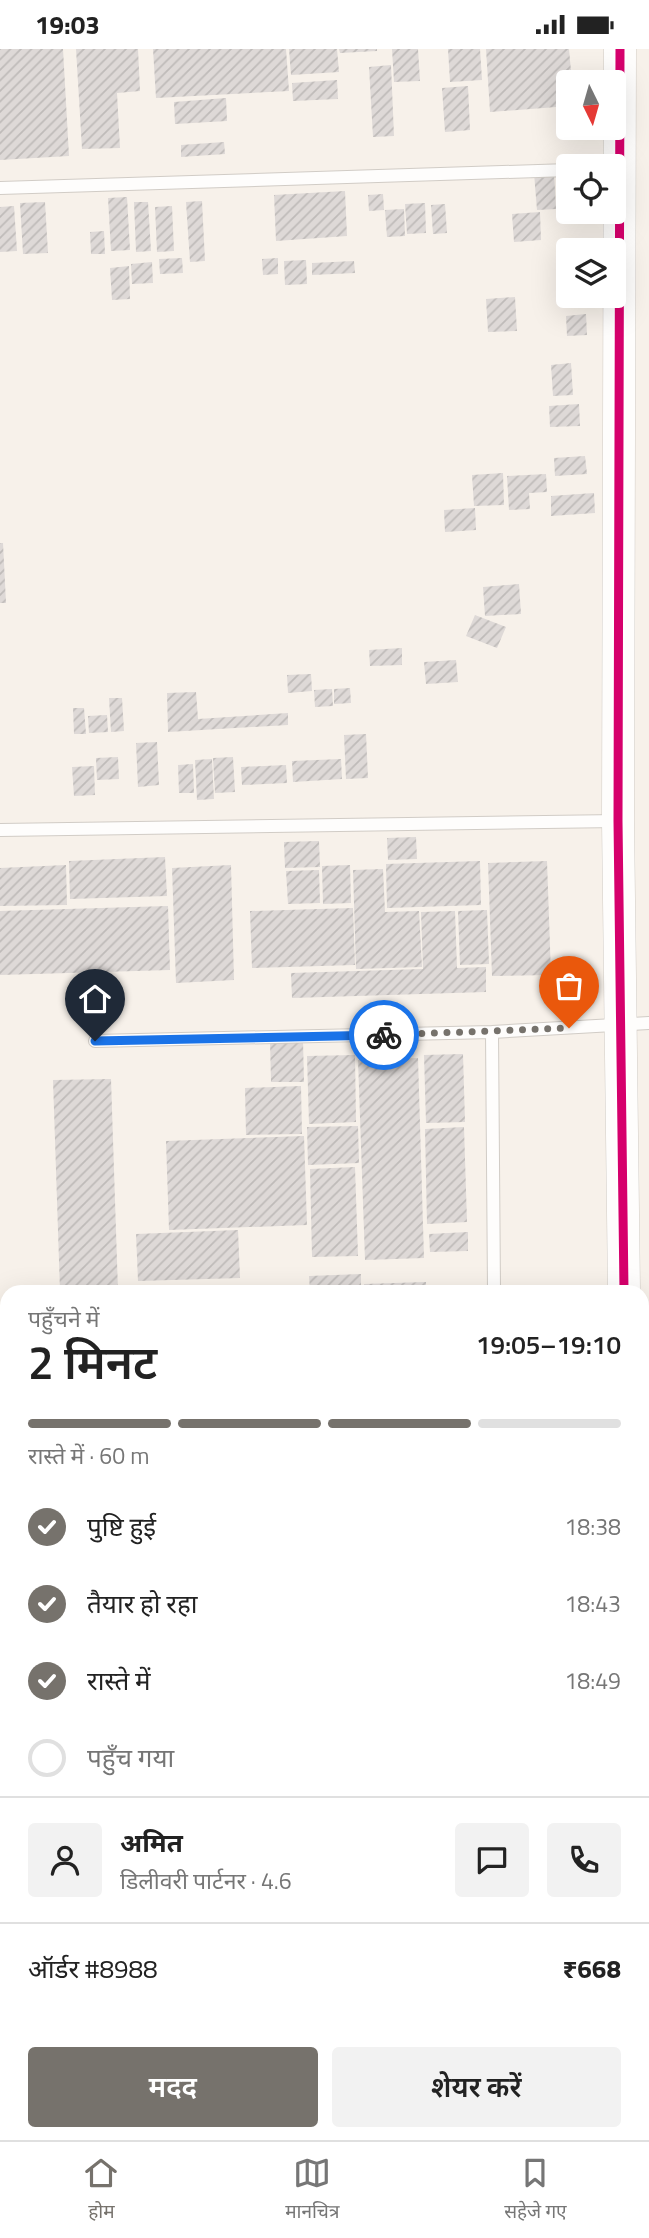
<!DOCTYPE html>
<html lang="hi">
<head>
<meta charset="utf-8">
<style>
	:root { --surface:#fff; --page:#f2f2f2; --text:#222; --muted:#767676; --line:#e0e0e0; --accent:#76726c }
	body { margin:0; font-family:"Titillium Web","Noto Sans Devanagari",sans-serif; background:var(--page); color:var(--text); height:100vh; display:flex; flex-direction:column; font-size:26px; white-space:nowrap }
	* { box-sizing:border-box; margin:0 }
	p { font-size:23px; color:var(--muted) }
	.icon { flex:none; width:38px; height:38px; fill:none; stroke:currentColor; stroke-width:2; stroke-linecap:round; stroke-linejoin:round }
	.map { position:relative; flex:1; overflow:hidden }
	.details { position:absolute; left:0px; top:1236px; width:649px; height:856px; display:flex; flex-direction:column; background:var(--surface); border-radius:21px 21px 0 0; box-shadow:0 7px 28px #0002 }
	.details>* { flex:none }
	.needle { width:46px; rotate:175deg }
	.buttons { position:absolute; left:556px; top:21px; display:grid; gap:14px }
	.buttons a { display:grid; place-items:center; width:70px; height:70px; border-radius:7px; background:var(--surface); box-shadow:0 7px 28px #0002; font-size:35px }
	.pin { position:absolute; display:grid; place-items:center; width:60px; height:60px; color:#fff; margin:-72px -30px; border-radius:50% 50% 50% 0; rotate:-45deg; box-shadow:0 0 7px #0007 }
	.pin .icon { rotate:45deg }
	.courier { position:absolute; display:grid; place-items:center; width:70px; height:70px; margin:-35px; border:5px solid #1a73e8; border-radius:50%; background:#fff; color:#222; box-shadow:0 2px 9px #0007 }
	.head em { font-style:normal; font-weight:600 }
	.head div { display:flex; flex-direction:column-reverse }
	.head { display:flex; align-items:center; justify-content:space-between; height:119px; padding:0 28px }
	h1 { font-size:46px; font-weight:600; line-height:52px }
	.bar { display:grid; grid-template-columns:repeat(4,1fr); gap:10px 7px; align-content:center; height:84px; padding:0 28px }
	.bar i { height:9px; border-radius:5px; background:var(--line) }
	.bar .current { background:var(--accent) }
	.bar p { grid-column:span 4 }
	.line { display:flex; align-items:center; gap:18px; padding:0 28px; border-top:2px solid var(--line) }
	.line div { flex:1 }
	.round { display:grid; place-items:center; flex:none; width:74px; height:74px; border-radius:7px; background:var(--page) }
	ol { padding:0 28px; list-style:none }
	li { display:flex; align-items:center; gap:21px; height:77px }
	li p { margin-inline-start:auto }
	li .icon { padding:7px; border-radius:50%; background:var(--accent); color:#fff; stroke-width:4 }
	li:last-child { color:var(--muted) }
	li i { width:38px; height:38px; border:4px solid var(--line); border-radius:50% }
	.button { display:flex; gap:14px; margin-top:auto; padding:14px 28px }
	.button a { flex:1; height:80px; border-radius:7px; background:var(--accent); color:#fff; font-size:28px; font-weight:600; line-height:80px; text-align:center }
	.button a+a { background:var(--page); color:var(--text) }
	.status { display:flex; justify-content:space-between; align-items:center; height:49px; padding:0 35px; background:var(--surface); direction:ltr }
	.status svg { height:19px; fill:currentColor }
	.tab-bar { display:flex; justify-content:space-around; align-items:center; height:98px; border-top:2px solid var(--line); background:var(--surface); font-size:19px; color:var(--muted) }
	.tab-bar a { display:grid; justify-items:center; gap:4px }
	.tab-bar .current { color:var(--accent) }
	.map>svg:first-child { display:block }
</style>
</head>
<body>
<div class="status"><b>19:03</b><svg viewBox="0 0 49 12"><path d="M0 12V9h3v3zM5 12V6h3v6zM10 12V3h3v9zM15 12V0h3v12zM26 1h20v11H26zM47 4h2v5h-2z"/></svg></div>
<div class="map">
<svg width="649" height="2091" viewBox="0 0 649 2091">
	<defs>
		<pattern id="building-hatch" width="6" height="6" patternUnits="userSpaceOnUse" patternTransform="scale(1.75)"><rect width="6" height="6" fill="#ded9d7"/><path d="M-1 1l2-2M0 6l6-6M5 7l2-2" fill="none" stroke="#bfbbb9"/></pattern>
	</defs>
	<rect width="100%" height="100%" fill="#f7f1ea"/>
	<path fill="url(#building-hatch)" d="M0 0H63L69 107 0 111Z
		M76 0H138L140 42 117 44 120 99 82 100Z
		M153 0H286L289 42 156 49Z
		M289 0H337L339 23 291 26Z
		M339 0H377V2L340 4Z
		M392 0H418L420 32 394 33Z
		M448 0H480L482 31 450 33Z
		M486 0H569L572 33H569V57L490 63Z
		M391 16 394 87 373 88 369 18Z
		M337 31 338 50 293 52 292 34Z
		M468 37 470 81 445 83 442 39Z
		M226 49 227 72 175 75 174 53Z
		M224 93 225 105 181 108V96Z
		M554 123 556 160 537 161 534 124Z
		M560 137H569V154H561Z
		M345 142 347 187 276 192 274 146Z
		M383 145 384 161 369 162 368 146Z
		M127 148 130 201 111 202 108 149Z
		M202 152 205 212 190 213 186 153Z
		M45 153 48 204 23 205 20 154Z
		M134 153H148L151 202 136 203Z
		M425 154 426 184 407 185 405 155Z
		M445 155 447 184 433 185 431 156Z
		M14 157 17 202 0 203V158Z
		M172 157 174 202 157 203 155 158Z
		M404 160 405 187 387 188 385 161Z
		M540 163 541 191 514 193 512 165Z
		M104 182 105 205H91L90 183Z
		M182 209 183 224 160 225 159 210Z
		M278 209V225L263 226 262 210Z
		M306 211 307 235 285 236 284 212Z
		M354 212 355 224 312 226V214Z
		M152 213 153 234 132 235 131 215Z
		M129 217 130 250 112 251 110 219Z
		M515 248 517 282 488 283 486 250Z
		M586 265 587 286 567 287 566 267Z
		M571 314 573 346 553 347 551 316Z
		M579 355 580 377 550 378 549 357Z
		M585 407 587 425 555 427 554 409Z
		M503 424 504 456 474 457 472 426Z
		M546 425 547 443 529 444 530 460 509 461 507 427Z
		M594 444 595 464 551 467V447Z
		M475 459 476 481 445 483 444 461Z
		M0 494H3L6 554H0Z
		M519 535 521 565 485 567 483 538Z
		M475 566 506 578 497 599 466 587Z
		M402 599V616L370 617 369 601Z
		M456 611 458 633 426 635 424 613Z
		M311 625 312 642 288 644 287 626Z
		M350 639 351 654 334 655V640Z
		M332 640 333 657 315 658 314 641Z
		M196 643 198 670 288 664V676L168 683 167 644Z
		M109 649H122L124 682 111 683Z
		M73 659H84L86 685H74Z
		M107 666 108 683 89 684 88 667Z
		M366 685 368 729 346 730 344 686Z
		M157 693 159 736 138 738 136 694Z
		M118 708 119 730 97 731 96 709Z
		M233 708 235 743 215 744 213 709Z
		M212 710 214 750 197 751 195 711Z
		M341 710 342 730 293 733 292 712Z
		M193 715 194 744H179L178 716Z
		M286 716 287 734 242 736 241 718Z
		M94 717 95 746 74 747 72 718Z
		M416 788 417 810 388 811 387 789Z
		M319 792 320 818 285 819 284 793Z
		M165 808 167 847 70 850 69 812Z
		M480 812 481 856 387 859 386 815Z
		M547 812 551 926 492 927 488 814Z
		M66 816 67 856 0 857V819Z
		M231 816 234 931 176 934 172 819Z
		M350 816 351 854 323 855 322 817Z
		M383 820 385 863 419 862 422 918 356 920 353 821Z
		M319 821 320 854 288 855 286 822Z
		M168 857 170 921 0 926V862Z
		M353 859 355 916 252 919 250 862Z
		M487 861 489 915 460 916 458 862Z
		M455 862 457 919 486 918V943L292 949 291 924 423 920 421 863Z
		M303 991 304 1033H271L270 992Z
		M463 1005 465 1073 426 1074 424 1006Z
		M355 1006 356 1073 309 1075 307 1007Z
		M418 1009 424 1209 365 1211 358 1011Z
		M111 1030 118 1242H60L53 1031Z
		M301 1037 302 1085 246 1086 245 1039Z
		M358 1077 359 1114 308 1116 307 1078Z
		M464 1078 467 1173 427 1175 425 1080Z
		M304 1087 307 1176 169 1181 166 1092Z
		M355 1118 358 1207 312 1208 310 1120Z
		M238 1181 240 1229 138 1232 136 1185Z
		M468 1183V1202L430 1203 429 1185Z
		M361 1225V1242H310L309 1227Z
		M426 1233V1242H364V1235Z
		M0 1309H7V1375H0Z
		M0 1382H7V1477H0Z
		M0 1965H7V2069H0Z"/>
	<g fill="none" stroke-linecap="round" stroke-linejoin="round">
		<g stroke="#d1ccc6" stroke-width="14">
			<path id="service" d="M0 139 569 121
				M0 781 618 772
				M492 983 494 1242
				M95 992 492 983 649 974
				M624 2091V2084"/>
		</g>
		<g stroke="#d1ccc6" stroke-width="33">
			<path id="tertiary" d="M620 0 618 772 624 1242
				M642 1347H649
				M0 1843H7"/>
		</g>
		<use href="#service" stroke="#fefdfc" stroke-width="12"/>
		<use href="#tertiary" stroke="#fefdfc" stroke-width="32"/>
		<g stroke="#fff" stroke-width="13">
			<path id="cycleway" d="M620 0 618 772 624 1242"/>
		</g>
		<use href="#cycleway" stroke="#d6006c" stroke-width="9"/>
	</g>
	<g fill="none" stroke-linecap="round" stroke-linejoin="round">
		<path stroke="#76726c" stroke-width="7" stroke-dasharray="0 12.6" d="M384 986 569 979"/>
		<path stroke="#1a73e8" stroke-width="9" d="M95 992 384 986"/>
	</g>
</svg>
<div class="buttons">
<a><svg class="needle" viewBox="-14 -14 28 28"><path d="M0-13l5 13h-10z" fill="#e53935"/><path d="M0 13l5-13h-10z" fill="#767676"/></svg></a>
<a><svg class="icon" aria-label="locate" viewBox="0 0 24 24"><circle cx="12" cy="12" r="6"/><path d="M12 2v4M12 18v4M2 12h4M18 12h4"/></svg></a>
<a><svg class="icon" aria-label="layers" viewBox="0 0 24 24"><path d="M12 4l9 5-9 5-9-5zM3 14l9 5 9-5"/></svg></a>
</div>
<div class="pin" style="left:569px;top:979px;background:#ea580c"><svg class="icon" aria-label="bag" viewBox="0 0 24 24"><path d="M5 8h14l-1 12H6zM9 8a3 3 0 0 1 6 0"/></svg></div>
<div class="pin" style="left:95px;top:992px;background:#1f2937"><svg class="icon" aria-label="home" viewBox="0 0 24 24"><path d="M3 11l9-7 9 7M6 9v11h12V9"/></svg></div>
<div class="courier" style="left:384px;top:986px"><svg class="icon" aria-label="bike" viewBox="0 0 24 24"><circle cx="6" cy="16" r="4"/><circle cx="18" cy="16" r="4"/><path d="M6 16l4-8h5l3 8M10 8l3 8H6M13 5h3"/></svg></div>
<section class="details">
<div class="head"><div><h1>2 मिनट</h1><p>पहुँचने में</p></div><em>19:05–19:10</em></div>
<div class="bar"><i class="current"></i><i class="current"></i><i class="current"></i><i></i><p>रास्ते में · 60 m</p></div>
<ol>
<li><svg class="icon" aria-label="check" viewBox="0 0 24 24"><path d="M5 12l5 5 9-10"/></svg>पुष्टि हुई<p>18:38</p></li>
<li><svg class="icon" aria-label="check" viewBox="0 0 24 24"><path d="M5 12l5 5 9-10"/></svg>तैयार हो रहा<p>18:43</p></li>
<li><svg class="icon" aria-label="check" viewBox="0 0 24 24"><path d="M5 12l5 5 9-10"/></svg>रास्ते में<p>18:49</p></li>
<li><i></i>पहुँच गया</li>
</ol>
<div class="line" style="height:126px"><a class="round"><svg class="icon" aria-label="person" viewBox="0 0 24 24"><circle cx="12" cy="8" r="4"/><path d="M4 21q1-7 8-7t8 7"/></svg></a><div><b>अमित</b><p>डिलीवरी पार्टनर · 4.6</p></div><a class="round"><svg class="icon" aria-label="chat" viewBox="0 0 24 24"><path d="M4 5h16v11H9l-5 4z"/></svg></a><a class="round"><svg class="icon" aria-label="phone" viewBox="0 0 24 24"><path d="M5 4h4l2 5-3 2q2 4 5 5l2-3 5 2v4C11 20 4 13 5 4z"/></svg></a></div>
<div class="line" style="height:91px"><div>ऑर्डर #8988</div><b>₹668</b></div>
<div class="button"><a>मदद</a><a>शेयर करें</a></div>
</section>
</div>
<nav class="tab-bar">
<a class="current"><svg class="icon" aria-label="home" viewBox="0 0 24 24"><path d="M3 11l9-7 9 7M6 9v11h12V9"/></svg>होम</a>
<a><svg class="icon" aria-label="map" viewBox="0 0 24 24"><path d="M3 6l6-2 6 2 6-2v14l-6 2-6-2-6 2zM9 4v14M15 6v14"/></svg>मानचित्र</a>
<a><svg class="icon" aria-label="saved" viewBox="0 0 24 24"><path d="M7 4h10v16l-5-4-5 4z"/></svg>सहेजे गए</a>
</nav>
</body>
</html>
